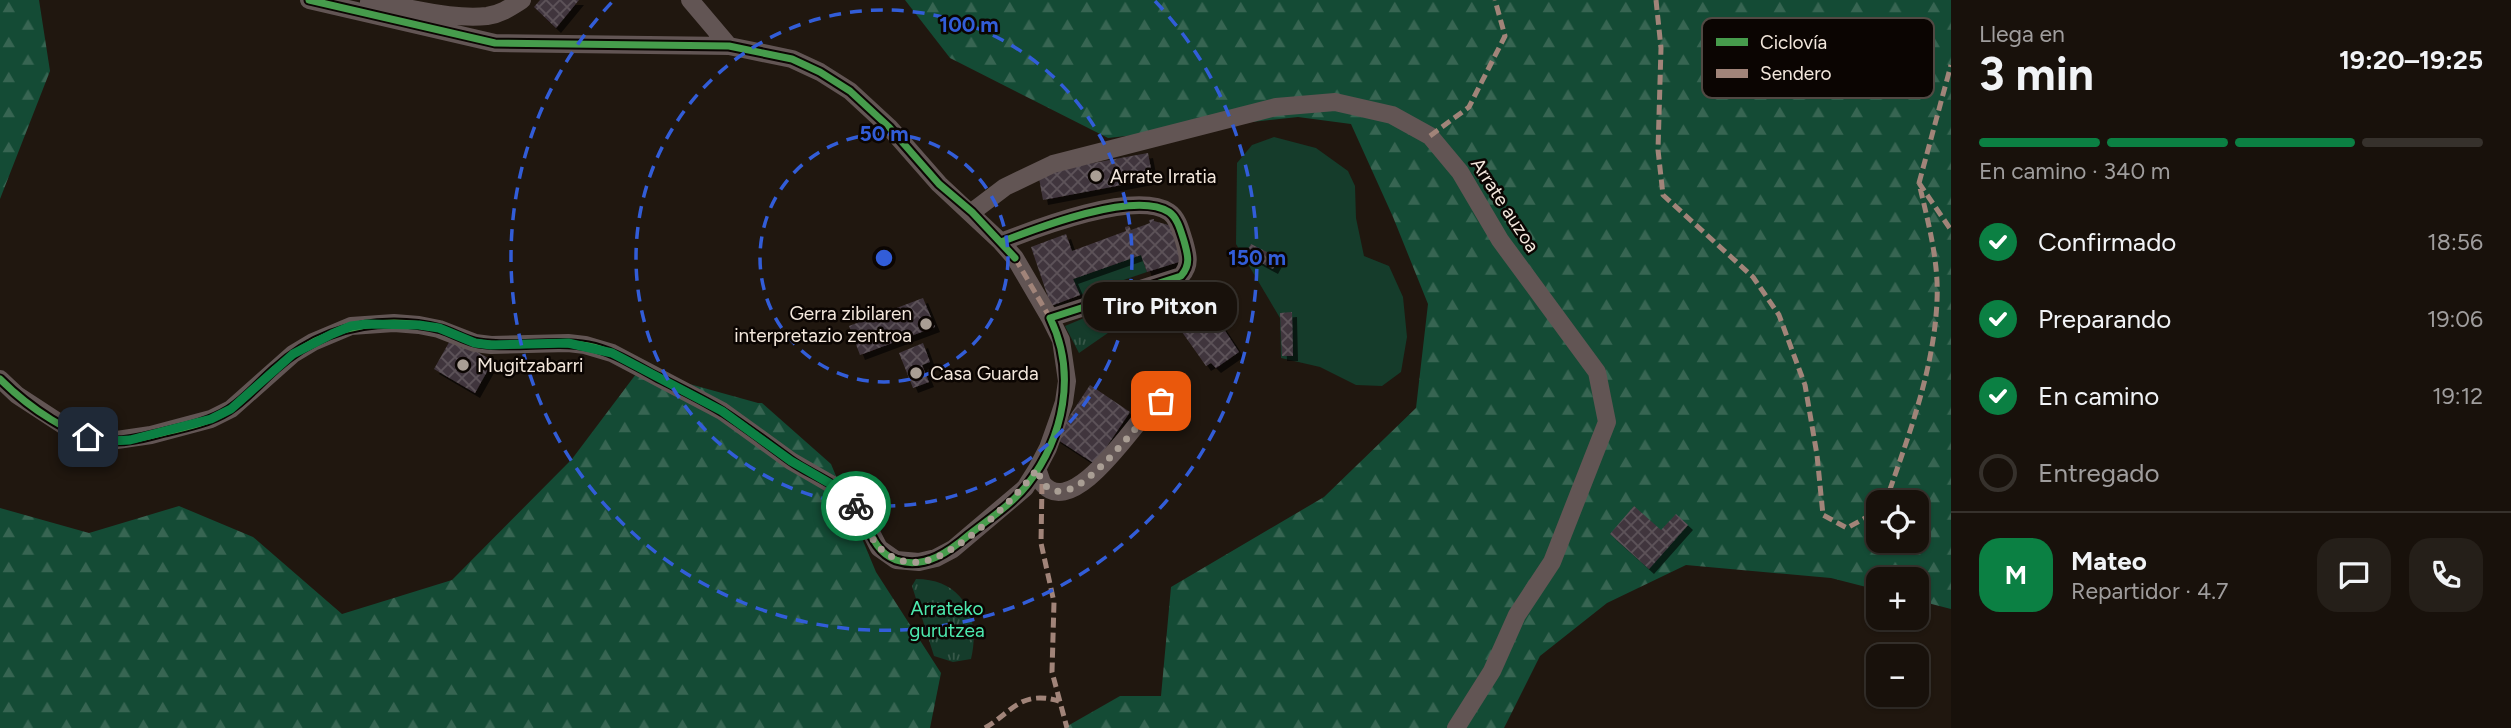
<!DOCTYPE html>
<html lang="es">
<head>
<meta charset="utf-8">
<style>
	:root { --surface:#18110b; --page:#251f19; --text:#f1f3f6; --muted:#9f9d9d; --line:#36312c; --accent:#0b8043 }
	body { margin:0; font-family:Figtree,sans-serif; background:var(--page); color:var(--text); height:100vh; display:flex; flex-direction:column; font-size:26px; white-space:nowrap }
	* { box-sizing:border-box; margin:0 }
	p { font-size:23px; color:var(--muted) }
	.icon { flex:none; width:38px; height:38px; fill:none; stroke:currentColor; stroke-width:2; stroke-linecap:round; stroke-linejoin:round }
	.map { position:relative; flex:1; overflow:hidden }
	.details { display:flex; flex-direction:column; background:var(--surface); width:560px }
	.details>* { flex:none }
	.fabs { position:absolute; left:1866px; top:490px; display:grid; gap:14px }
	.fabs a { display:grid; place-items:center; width:63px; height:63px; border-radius:14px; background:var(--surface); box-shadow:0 2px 5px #0004,0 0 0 2px var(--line); font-size:35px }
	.pin { position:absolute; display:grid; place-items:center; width:60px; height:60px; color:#fff; margin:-30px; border-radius:14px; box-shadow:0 4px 10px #0006 }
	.courier { position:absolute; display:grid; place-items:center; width:70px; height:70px; margin:-35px; border:5px solid #0b8043; border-radius:50%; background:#fff; color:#222; box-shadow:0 2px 9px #0007 }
	.bubble { position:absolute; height:49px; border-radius:21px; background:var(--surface); box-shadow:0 2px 5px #0004,0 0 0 2px var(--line); font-size:23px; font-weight:700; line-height:49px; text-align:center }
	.headline em { font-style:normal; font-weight:700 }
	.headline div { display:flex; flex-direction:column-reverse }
	.headline { display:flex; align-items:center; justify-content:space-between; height:119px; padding:0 28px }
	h1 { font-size:46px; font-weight:700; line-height:52px }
	.bar { display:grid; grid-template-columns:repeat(4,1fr); gap:10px 7px; align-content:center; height:84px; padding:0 28px }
	.bar i { height:9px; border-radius:5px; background:var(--line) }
	.bar .on { background:var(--accent) }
	.bar p { grid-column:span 4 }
	.line { display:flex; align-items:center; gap:18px; padding:0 28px; border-top:2px solid var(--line) }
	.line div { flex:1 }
	.round { display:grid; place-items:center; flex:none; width:74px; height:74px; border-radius:21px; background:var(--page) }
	ol { padding:0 28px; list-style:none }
	li { display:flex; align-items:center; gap:21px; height:77px }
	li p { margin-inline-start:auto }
	li .icon { padding:7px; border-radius:50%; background:var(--accent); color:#fff; stroke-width:4 }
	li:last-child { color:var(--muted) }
	li i { width:38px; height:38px; border:4px solid var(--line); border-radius:50% }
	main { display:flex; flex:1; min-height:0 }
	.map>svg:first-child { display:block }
</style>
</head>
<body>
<main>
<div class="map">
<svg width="1951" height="728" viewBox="0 0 1951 728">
	<defs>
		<pattern id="forest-firs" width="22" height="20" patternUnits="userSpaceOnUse" patternTransform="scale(1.75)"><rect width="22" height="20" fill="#144b35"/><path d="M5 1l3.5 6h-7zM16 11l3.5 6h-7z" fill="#376552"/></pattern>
		<pattern id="park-tufts" width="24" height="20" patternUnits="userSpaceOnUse" patternTransform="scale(1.75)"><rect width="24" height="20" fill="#153c2b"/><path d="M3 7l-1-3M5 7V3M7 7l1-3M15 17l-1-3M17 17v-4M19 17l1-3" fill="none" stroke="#385849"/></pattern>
		<pattern id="building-cross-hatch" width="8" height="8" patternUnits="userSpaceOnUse" patternTransform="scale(1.75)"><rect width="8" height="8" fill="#41363e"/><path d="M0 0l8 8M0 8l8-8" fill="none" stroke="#5d5359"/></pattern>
		<filter id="shadow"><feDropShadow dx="5" dy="5" stdDeviation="0" flood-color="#0009"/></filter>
	</defs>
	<rect width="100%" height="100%" fill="#20170f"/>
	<path fill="#153c2b" d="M1274 137 1316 148 1348 171 1355 186 1356 218 1364 256 1389 266 1403 297 1407 337 1401 372 1382 386 1356 385 1320 367 1281 358 1280 318 1236 244 1237 163 1252 145Z
		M1141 255 1147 272 1080 295 1073 279Z"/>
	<path fill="url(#forest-firs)" fill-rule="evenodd" d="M0 0H39L50 71 0 199Z
		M905 0H1951V609L1916 600V579H1878V590L1831 578 1686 565 1607 603 1540 656 1504 728H1064L1120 696H1161L1171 587 1324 497 1416 408 1428 304 1393 217 1351 124 1298 117 1108 138 950 58ZM1878 502H1916V541H1878Z
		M639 370 758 403H762L831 464 876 572 941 673 930 728H0V508L89 533 179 506 253 537 342 614 452 580 572 459Z"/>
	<path fill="url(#park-tufts)" d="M1178 279 1180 283 1079 353 1065 326Z
		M916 579C963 579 981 617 971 659L953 662 934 656 912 586Z"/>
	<path fill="url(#building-cross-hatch)" filter="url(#shadow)" d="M540 0H579L556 28 534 7Z
		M1148 153 1153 179 1043 200 1038 173Z
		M1154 219V221L1172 226 1171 229 1182 261 1147 272 1141 255 1073 279 1080 295 1051 306 1031 247 1066 234 1072 251 1126 231 1125 227 1129 226 1131 230 1150 223 1149 220Z
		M1251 244 1279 258 1273 269 1245 254Z
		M923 298 935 327 860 355 849 326Z
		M1202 302 1210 313 1212 311 1239 352 1216 368 1211 363 1206 366 1182 332 1190 326 1185 318Z
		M1292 312 1293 356H1282L1280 313Z
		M452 337 493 361 475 393 434 369Z
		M923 343 930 362 922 365 929 382 913 388 899 353Z
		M1090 385 1130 412 1095 464 1055 438Z
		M1634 506 1661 530 1676 514 1688 525 1649 569 1610 534Z"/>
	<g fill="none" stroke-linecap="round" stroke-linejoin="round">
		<path stroke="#625554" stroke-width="18" d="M690 0 729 46
			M369 2C407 6 449 20 487 16 501 14 511 7 522 0
			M972 212 1005 187 1053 164 1276 107 1335 102 1392 115 1430 136 1460 172 1500 240 1597 372 1607 422 1552 562 1517 615 1492 671 1456 728
			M1001 242C1037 228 1135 190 1169 212 1178 218 1181 232 1184 241 1188 255 1191 265 1181 276L1050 318
			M0 379 17 395 69 429 88 437 110 441 151 435 211 419 231 409 293 354 313 342 351 326 394 323 419 325 439 329 475 343 491 345 568 343 585 345 612 353 722 411 791 461 836 487 850 498 859 509 879 548 896 560 919 562 936 558 953 549 1025 488 1037 469 1048 448 1058 420 1064 402 1067 381 1061 340 1050 318 1015 258 1001 242 939 184 889 127 850 91 820 72 792 59 729 46 495 43 309 0
			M1037 469C1039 473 1041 481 1043 484 1072 519 1131 429 1148 411 1152 408 1156 405 1161 401"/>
		<path stroke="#a18479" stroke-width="5" stroke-dasharray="10 5" stroke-linecap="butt" d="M1656 0 1661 48 1658 150 1663 195 1753 277 1779 315 1805 385 1817 455 1823 515 1847 528 1867 517 1878 506
			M1430 136 1469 107 1505 36 1495 0
			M1919 183 1951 65
			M1015 258 1050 318
			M1042 484 1041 543 1054 602 1052 672 1067 728
			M1881 502 1888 495C1910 432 1934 368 1937 301 1939 261 1928 222 1919 183L1951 230
			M985 728C1013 711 1021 690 1059 701"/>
		<g stroke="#0b0502" stroke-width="11">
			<path id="cycleway" d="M309 0 495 43 729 46 792 59 820 72 850 91 889 127 939 184 972 212 1015 258
				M0 379C26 405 73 440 111 441 129 442 148 436 165 432 187 427 210 422 229 410 246 399 260 382 275 369 308 339 349 323 394 323 409 323 426 325 441 329 454 333 466 341 479 343 515 349 552 339 588 346 614 351 634 365 657 377 679 388 702 399 723 412 746 427 768 444 790 460 805 471 822 477 837 488 844 493 852 499 857 506 869 525 872 551 896 560 925 570 950 551 970 534 989 519 1012 504 1027 485 1064 437 1077 373 1050 318L1181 276C1191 265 1188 255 1184 241 1181 232 1178 218 1169 212 1135 190 1037 228 1001 242"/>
		</g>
		<use href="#cycleway" stroke="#469c4c" stroke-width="7"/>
	</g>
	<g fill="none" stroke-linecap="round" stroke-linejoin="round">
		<path stroke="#a99e94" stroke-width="7" stroke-dasharray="0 12.6" d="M856 506C866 519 868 537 880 548 890 558 905 564 920 562 954 559 1018 497 1037 469 1039 474 1041 481 1044 484 1074 519 1139 418 1161 401"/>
		<path stroke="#0b8043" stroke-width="9" d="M88 437 110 441 130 440 211 419 231 409 293 354 332 334 351 326 367 324 419 325 439 328 475 343 491 345 568 343 612 353 722 411 791 461 836 487 856 506"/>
	</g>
	<g fill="none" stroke="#325dd8" stroke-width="3.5" stroke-dasharray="12 9">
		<circle cx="884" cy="258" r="124"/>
		<circle cx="884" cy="258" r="248"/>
		<path d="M1155 1A373 373 0 1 1 613 1"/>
	</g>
	<g fill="#a99e94" stroke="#0b0502" stroke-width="2.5">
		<circle cx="1096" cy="176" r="7"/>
		<circle cx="926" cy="324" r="7"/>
		<circle cx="463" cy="365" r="7"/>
		<circle cx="916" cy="373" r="7"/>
	</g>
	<g text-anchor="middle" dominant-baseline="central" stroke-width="5" stroke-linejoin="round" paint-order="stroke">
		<g font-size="19" fill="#f3e7dc" stroke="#0b0502" text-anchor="start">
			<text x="1110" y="176">Arrate Irratia</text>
			<text x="912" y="313" text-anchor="end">Gerra zibilaren<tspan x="912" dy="22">interpretazio zentroa</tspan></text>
			<text x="477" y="365">Mugitzabarri</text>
			<text x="930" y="373">Casa Guarda</text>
		</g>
		<g font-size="19" fill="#f3e7dc" stroke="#0b0502">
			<text transform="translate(1505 205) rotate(57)">Arrate auzoa</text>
		</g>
		<g font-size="19" fill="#4deaaf" stroke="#0b0502">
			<text x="947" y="608">Arrateko<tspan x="947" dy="22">gurutzea</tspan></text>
		</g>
	</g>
	<rect x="1702" y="18" width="232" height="80" rx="10" fill="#0b0502" stroke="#514943" stroke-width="2"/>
	<rect x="1716" y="38" width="32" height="8" fill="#469c4c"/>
	<rect x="1716" y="69" width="32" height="9" fill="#a18479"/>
	<g font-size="19" fill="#f3e7dc">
		<text x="1760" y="49">Ciclovía</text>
		<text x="1760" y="80">Sendero</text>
	</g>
	<circle cx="884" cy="258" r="10" fill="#325dd8" stroke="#0b0502" stroke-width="3.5"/>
	<g font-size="21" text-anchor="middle" font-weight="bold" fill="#325dd8" stroke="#0b0502" stroke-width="5" stroke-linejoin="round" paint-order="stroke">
		<text x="969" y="32">100 m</text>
		<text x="884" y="141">50 m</text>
		<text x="1257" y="265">150 m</text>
	</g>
</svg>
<div class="fabs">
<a><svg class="icon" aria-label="locate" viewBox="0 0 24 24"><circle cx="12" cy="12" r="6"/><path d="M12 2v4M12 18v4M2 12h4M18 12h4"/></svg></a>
<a>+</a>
<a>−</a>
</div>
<div class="pin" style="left:1161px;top:401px;background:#ea580c"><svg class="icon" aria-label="bag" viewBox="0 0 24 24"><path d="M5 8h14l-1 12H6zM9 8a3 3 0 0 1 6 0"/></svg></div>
<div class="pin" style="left:88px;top:437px;background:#1f2937"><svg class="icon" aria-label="home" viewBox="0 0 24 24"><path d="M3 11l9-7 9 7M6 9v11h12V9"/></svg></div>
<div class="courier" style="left:856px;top:506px"><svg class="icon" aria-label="bike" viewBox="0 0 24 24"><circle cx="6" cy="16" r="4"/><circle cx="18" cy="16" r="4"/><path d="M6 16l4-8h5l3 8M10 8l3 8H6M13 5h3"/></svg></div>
<div class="bubble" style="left:1083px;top:282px;width:154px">Tiro Pitxon</div>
</div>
<section class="details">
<div class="headline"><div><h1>3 min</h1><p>Llega en</p></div><em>19:20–19:25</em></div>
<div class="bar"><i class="on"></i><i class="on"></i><i class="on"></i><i></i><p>En camino · 340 m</p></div>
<ol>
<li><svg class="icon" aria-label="check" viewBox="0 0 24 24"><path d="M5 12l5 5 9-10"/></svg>Confirmado<p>18:56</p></li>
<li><svg class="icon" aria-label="check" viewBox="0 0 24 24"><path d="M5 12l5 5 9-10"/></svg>Preparando<p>19:06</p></li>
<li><svg class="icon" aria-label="check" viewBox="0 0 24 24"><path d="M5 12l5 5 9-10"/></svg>En camino<p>19:12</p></li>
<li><i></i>Entregado</li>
</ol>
<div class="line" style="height:126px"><b class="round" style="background:var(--accent);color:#fff">M</b><div><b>Mateo</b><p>Repartidor · 4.7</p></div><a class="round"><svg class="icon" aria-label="chat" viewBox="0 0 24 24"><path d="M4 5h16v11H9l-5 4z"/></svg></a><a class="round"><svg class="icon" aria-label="phone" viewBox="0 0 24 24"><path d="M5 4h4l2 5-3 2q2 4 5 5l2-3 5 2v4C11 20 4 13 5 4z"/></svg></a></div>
</section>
</main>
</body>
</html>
